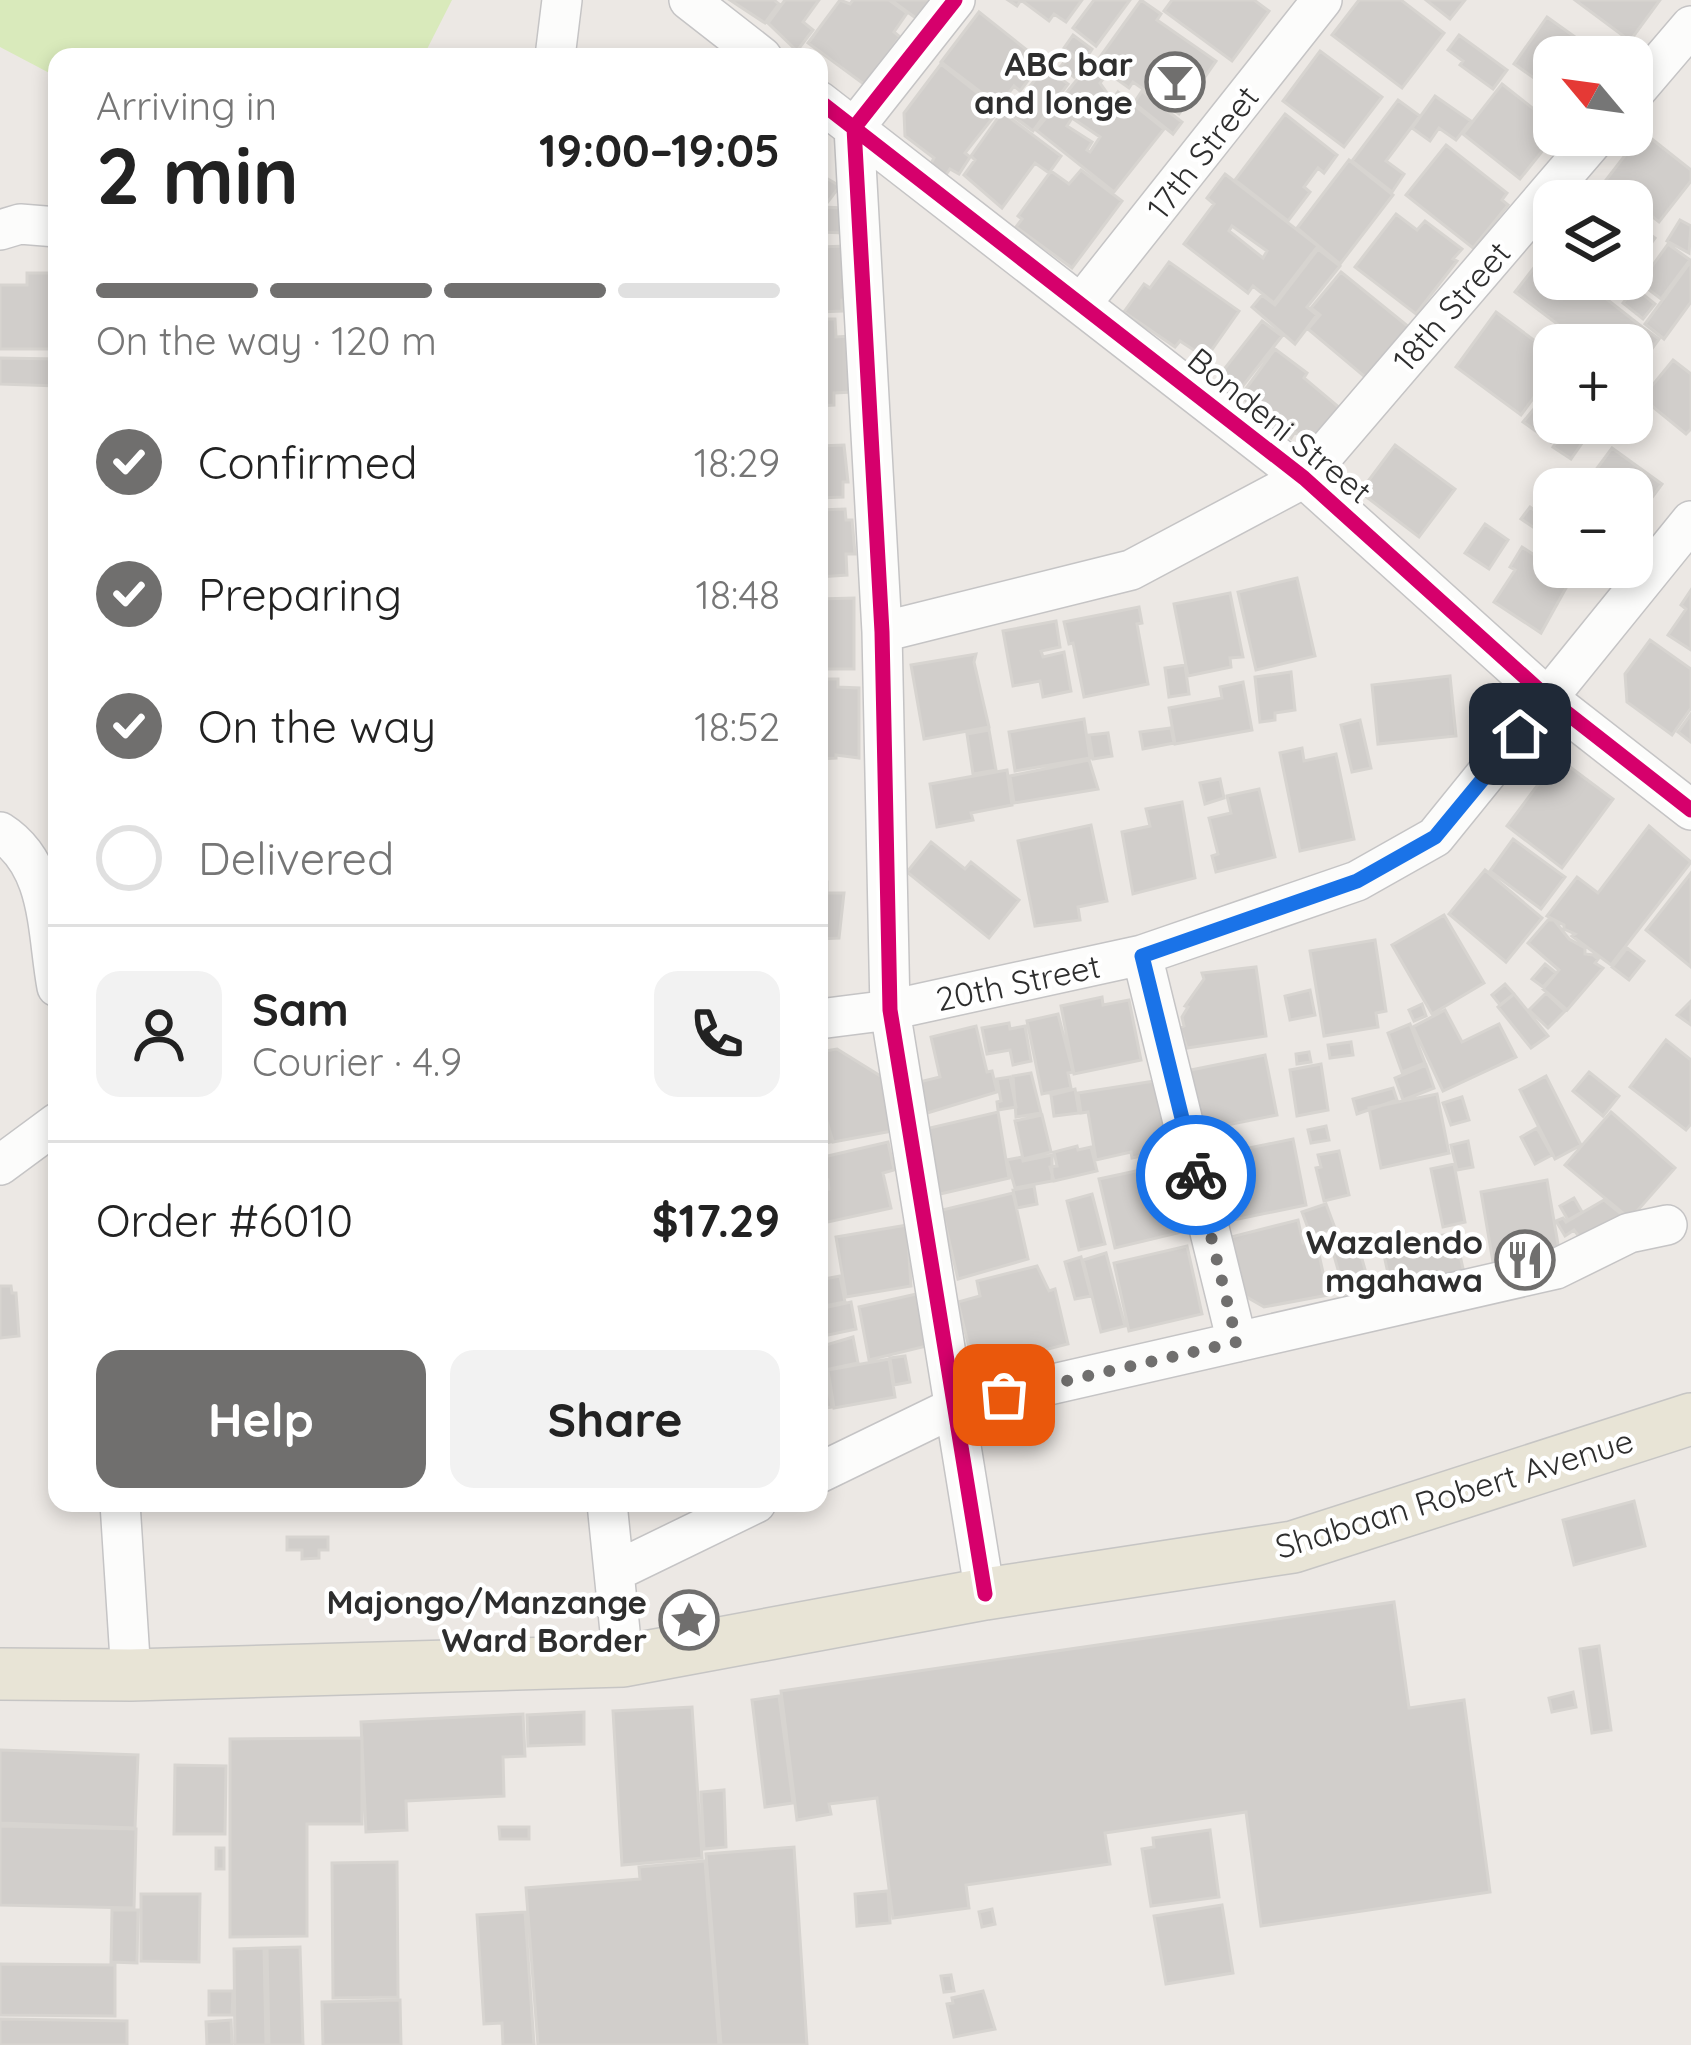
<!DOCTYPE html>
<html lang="en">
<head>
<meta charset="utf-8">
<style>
	:root { --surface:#fff; --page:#f2f2f2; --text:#222; --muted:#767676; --line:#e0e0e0; --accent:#706f6e }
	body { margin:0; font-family:Quicksand,sans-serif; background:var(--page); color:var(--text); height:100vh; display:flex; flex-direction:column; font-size:45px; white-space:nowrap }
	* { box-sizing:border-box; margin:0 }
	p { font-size:39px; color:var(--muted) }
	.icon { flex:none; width:66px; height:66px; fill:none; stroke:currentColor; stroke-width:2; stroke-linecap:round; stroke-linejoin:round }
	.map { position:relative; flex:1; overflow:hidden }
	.details { position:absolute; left:48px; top:48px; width:780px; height:1464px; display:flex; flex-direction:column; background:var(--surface); border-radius:24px; box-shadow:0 6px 18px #0003 }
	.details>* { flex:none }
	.needle { width:78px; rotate:299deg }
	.tools { position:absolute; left:1533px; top:36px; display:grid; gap:24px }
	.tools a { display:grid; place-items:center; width:120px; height:120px; border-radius:24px; background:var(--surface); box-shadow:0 6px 18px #0003; font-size:60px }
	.pin { position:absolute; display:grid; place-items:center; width:102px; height:102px; color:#fff; margin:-51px; border-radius:24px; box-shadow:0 6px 18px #0006 }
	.courier { position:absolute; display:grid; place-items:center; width:120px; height:120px; margin:-60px; border:9px solid #1a73e8; border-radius:50%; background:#fff; color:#222; box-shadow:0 3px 15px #0007 }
	.overview em { font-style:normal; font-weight:700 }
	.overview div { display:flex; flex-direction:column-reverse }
	.overview { display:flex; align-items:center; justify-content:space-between; height:204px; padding:0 48px }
	h1 { font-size:78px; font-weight:700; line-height:90px }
	.bar { display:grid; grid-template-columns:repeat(4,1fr); gap:18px 12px; align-content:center; height:144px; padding:0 48px }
	.bar i { height:15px; border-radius:9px; background:var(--line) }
	.bar .current { background:var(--accent) }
	.bar p { grid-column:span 4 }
	.line { display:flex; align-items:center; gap:30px; padding:0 48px; border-top:3px solid var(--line) }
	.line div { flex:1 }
	.round { display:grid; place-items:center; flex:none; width:126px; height:126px; border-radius:24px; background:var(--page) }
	ol { padding:0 48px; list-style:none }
	li { display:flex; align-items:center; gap:36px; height:132px }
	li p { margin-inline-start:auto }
	li .icon { padding:12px; border-radius:50%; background:var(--accent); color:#fff; stroke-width:4 }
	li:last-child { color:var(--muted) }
	li i { width:66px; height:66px; border:6px solid var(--line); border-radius:50% }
	.primary-button { display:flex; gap:24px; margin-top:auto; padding:24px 48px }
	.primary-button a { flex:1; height:138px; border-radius:24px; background:var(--accent); color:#fff; font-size:48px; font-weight:700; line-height:138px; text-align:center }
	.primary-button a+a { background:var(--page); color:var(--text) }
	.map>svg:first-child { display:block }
</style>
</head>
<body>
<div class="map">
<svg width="1691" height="2045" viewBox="0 0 1691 2045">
	<rect width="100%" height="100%" fill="#ece8e4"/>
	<path fill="#d9eabb" d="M0 0H452L423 57H57V77L0 47Z"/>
	<path fill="#d1cecb" stroke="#d7d4d0" stroke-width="3" fill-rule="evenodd" d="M730 0H774L779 4 765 23Z
		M785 0H819L803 22 813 30 797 51 768 23Z
		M840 0 850 4 853 0H889L907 13 894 32 900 37 865 85 808 43Z
		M891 0H934L920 21Z
		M1008 0H1082L1066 22 1054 14 1049 21 1021 0 1017 6Z
		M1094 0H1130L1096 46 1073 28Z
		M1141 0 1161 14 1157 20 1216 61 1179 114 1133 82 1129 88 1095 64Z
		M1172 0H1254L1269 11 1232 61 1164 11Z
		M1359 0H1401L1444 33 1402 88 1332 35Z
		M1426 0H1465L1450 19Z
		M1575 0H1660L1630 41Z
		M979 12 1042 62 1020 91 1014 86 999 106 941 62Z
		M1547 17 1603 57H1554V92L1514 64Z
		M1073 35 1092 49 1083 63 1064 48Z
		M1459 35 1507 70 1493 89 1460 65 1463 61 1448 50Z
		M1320 51 1382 97 1344 147 1283 101Z
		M1070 55 1083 65 1074 77 1061 66Z
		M941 64 999 110 965 153 970 157 959 174 950 169 943 179 928 169 934 158 905 136 904 113Z
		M1089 65 1104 78 1100 83 1110 97 1103 104 1107 107 1118 92 1164 129 1114 192 1036 130ZM1072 118 1100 137 1090 152 1087 150 1092 142 1067 126Z
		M1045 67 1068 84 1033 131 1009 113Z
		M1502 84 1554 125 1555 135 1520 179 1463 134Z
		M1142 91 1182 122 1173 134 1134 103Z
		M1435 96 1471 121 1456 140 1439 128 1430 141 1412 128Z
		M1398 100 1420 116 1386 161 1404 174 1392 192 1352 161Z
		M1002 112 1061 156 1049 173 1035 163 1002 208 964 175 975 160 971 156Z
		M1285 114 1337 155 1324 173 1318 168 1304 187 1310 192 1288 221 1235 180Z
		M1643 132 1691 170V181L1659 222 1606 180Z
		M1446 145 1507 193 1502 200 1508 205 1473 248 1406 195Z
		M1349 160 1393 195 1340 264 1297 228Z
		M1081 170 1122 201 1072 268 1016 227 1022 219 1018 216 1051 171 1069 184Z
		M819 174 840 186 827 203 819 197Z
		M1225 174 1318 246 1274 303 1253 286 1248 293 1184 244 1214 204 1207 198ZM1232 226 1267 251 1263 258 1229 231Z
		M819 207 847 208 846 233 819 232Z
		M1396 214 1417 230 1425 221 1462 249 1453 259 1457 261 1416 314 1355 267Z
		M1680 220 1691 226 1689 253 1667 241Z
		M1632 221 1655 238 1632 270Z
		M1668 244 1690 260 1661 299 1640 283Z
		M848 246 850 299 842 300V311L819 312V247Z
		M1318 249 1340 266 1307 307 1317 315 1295 344 1252 307 1262 295 1275 305Z
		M1547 251 1554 257V279H1581L1641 326 1626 345H1585L1515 292Z
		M1691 261V302L1664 339 1645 324Z
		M1169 262 1239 311 1206 358 1180 341 1175 347 1124 312 1144 284 1150 288Z
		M1341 272 1410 328 1365 377 1308 329 1320 315 1311 308Z
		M27 273H57V349H0V285H27Z
		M1635 288 1655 304 1643 319 1623 303Z
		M1496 312 1554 355V382L1550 386 1545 382 1521 415 1456 367Z
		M819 319H835L836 337 850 336 852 392 834 393V405L819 406Z
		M1262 321 1282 336 1242 387 1222 372Z
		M1642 327 1659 339 1632 376V345H1628Z
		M1275 349 1307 373 1304 378 1341 409 1314 446 1295 432 1291 438 1244 399 1242 394Z
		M0 358 57 359V386L0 384Z
		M1673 360 1691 374V429L1686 434 1642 398Z
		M1554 385V423H1566L1551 442 1523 422Z
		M1570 423 1589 433 1571 459 1553 447Z
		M844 445 848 482H843V497L819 498V446Z
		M1395 445 1455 489 1419 537 1360 492Z
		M1612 448 1662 484 1645 507 1632 498V489H1620L1595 471Z
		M1573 476 1591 489H1564Z
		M1554 504V534L1540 524Z
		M1530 507 1545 518 1536 529 1521 519Z
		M845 509 846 520H852L855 554H846L847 575 819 577V510Z
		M1485 524 1508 540 1489 569 1465 553Z
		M1522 547 1571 579 1541 633 1494 602 1515 570 1510 567Z
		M1297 578 1315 656 1256 670 1238 592Z
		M1691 590V650L1668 635 1686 609 1681 605Z
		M1230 593 1243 657 1230 658 1231 667 1188 676 1174 604Z
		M854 598V669H819V599Z
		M1139 607 1142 623 1137 624 1148 684 1084 697 1073 643 1069 644 1064 622Z
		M1056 621 1060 647 1041 651 1043 657 1064 652 1071 691 1043 697 1040 681 1013 686 1003 631Z
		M1650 640 1691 669V708L1672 735 1627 702 1625 674Z
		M976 654 974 662 989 727 924 739 911 665Z
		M1185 665 1189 694 1169 697 1165 668Z
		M1291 672 1295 710 1275 713V720L1260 722 1255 677Z
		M1450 676 1456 736 1378 744 1372 685Z
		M822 679H838V687L859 688V758L836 755V758L819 759Z
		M1243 682 1252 730 1175 744 1169 708 1222 698 1220 687Z
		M1691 714V742L1678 732Z
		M1084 719 1090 758 1015 771 1009 732Z
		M1360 720 1371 768 1352 772 1341 725Z
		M1171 728 1174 743 1143 749 1140 732Z
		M989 730 996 770 973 774 967 734Z
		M1108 733 1112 756 1093 759 1089 735Z
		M1302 748 1304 761 1336 754 1354 839 1300 851 1280 753Z
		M1558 758 1613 799 1562 868 1507 826Z
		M1089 760 1098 789 1014 803 1010 776Z
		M1007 770 1012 805 971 813 973 820 937 827 930 784Z
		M1220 779 1224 798 1205 804 1200 783Z
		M1259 789 1275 857 1216 872 1212 856 1218 854 1209 818 1231 813 1227 796Z
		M1182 802 1195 878 1133 894 1122 832 1150 826 1146 809Z
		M1091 825 1107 901 1078 907 1080 920 1035 926 1018 841Z
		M1649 826 1691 862 1611 965 1572 936 1575 934 1564 929V925L1547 916 1577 877 1598 893Z
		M1513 839 1565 877 1541 909 1490 871Z
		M931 842 965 869 971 862 1019 900 989 938 907 872Z
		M1485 870 1542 918 1506 962 1449 914Z
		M1691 873V967L1646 930Z
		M819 882H827V893H844L839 938 819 939Z
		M1444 915 1484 983 1432 1014 1392 945Z
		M1548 920H1554L1569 939 1585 948V954L1593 955 1598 959 1595 963 1603 968 1567 1010 1543 989 1559 970 1528 943Z
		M1375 940 1386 1011 1376 1013 1378 1027 1324 1036 1310 951Z
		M1627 948 1644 961 1629 980 1612 967Z
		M1545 964 1556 973 1543 987 1532 979Z
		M1256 967 1266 1036 1187 1048 1180 1028 1184 1026 1182 1017 1188 1007 1185 1006 1204 979 1202 973Z
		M1505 984 1514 994 1500 1005 1492 995Z
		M1310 990 1315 1015 1290 1020 1285 996Z
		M1546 993 1565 1011 1548 1028 1529 1010Z
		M1514 994 1548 1036 1531 1048 1498 1007Z
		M1102 997 1103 1005 1129 1000 1141 1060 1074 1074 1061 1006Z
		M1691 1001V1025L1677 1015Z
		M1422 1004 1426 1016 1414 1021 1409 1010Z
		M1445 1010 1462 1042 1499 1024 1516 1057 1443 1091 1413 1027Z
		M1058 1014 1073 1072 1068 1073 1071 1088 1042 1094 1027 1021Z
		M1009 1023 1010 1029 1025 1026 1031 1061 1013 1065 1010 1050 987 1054 982 1028Z
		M1410 1024 1425 1063 1402 1072 1388 1033Z
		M976 1026 987 1072 992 1071 997 1092 927 1113 919 1082 940 1077 931 1037Z
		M1666 1040 1691 1060V1124L1686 1130 1630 1087Z
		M1351 1042 1353 1055 1330 1058 1328 1045Z
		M837 1049 882 1077 892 1131 833 1142 825 1114 819 1109V1052Z
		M1309 1052 1311 1062 1297 1064 1296 1054Z
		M1265 1055 1277 1115 1197 1131 1186 1071Z
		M1321 1064 1328 1110 1297 1116 1290 1070Z
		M1426 1065 1434 1088 1403 1100 1395 1078Z
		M1589 1072 1619 1096 1603 1116 1573 1091Z
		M1031 1073 1041 1113 1016 1117 1013 1076Z
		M1546 1076 1581 1145 1555 1159 1520 1090Z
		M1010 1077 1016 1107 998 1110 997 1102 1001 1101 997 1079Z
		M1161 1080 1173 1143 1161 1146 1162 1152 1132 1158 1131 1152 1096 1160 1088 1112 1081 1113 1078 1093Z
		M1393 1088 1397 1100 1357 1114 1353 1099Z
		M1075 1089 1079 1113 1054 1116 1051 1095Z
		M1437 1094 1449 1153 1381 1168 1369 1108Z
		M1462 1097 1469 1120 1451 1125 1443 1103Z
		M998 1112 1009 1178 936 1195 921 1130Z
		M1611 1112 1675 1168 1630 1219 1565 1165Z
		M1042 1115 1051 1152 1023 1159 1015 1121Z
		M823 1119 830 1142 819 1145V1120Z
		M1326 1126 1329 1140 1311 1143 1308 1130Z
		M1537 1128 1552 1155 1535 1164 1521 1137Z
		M1293 1139 1306 1205 1219 1223 1205 1157Z
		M1468 1141 1473 1167 1457 1170 1451 1145Z
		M888 1142 894 1170 883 1173 891 1208 819 1224V1191L829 1189 828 1180 819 1181V1158Z
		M1077 1146 1078 1150 1091 1147 1097 1171 1054 1181 1050 1167 1057 1166 1054 1152Z
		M1339 1151 1349 1195 1324 1201 1316 1168 1321 1167 1318 1155Z
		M1052 1155V1181L1015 1188 1007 1160 1022 1157 1023 1161Z
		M1454 1164 1465 1222 1443 1227 1431 1169Z
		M1159 1166 1161 1172 1178 1168 1189 1221 1180 1222 1182 1232 1115 1248 1099 1179Z
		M1547 1180 1560 1256 1494 1268 1481 1192Z
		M1034 1186 1037 1204 1017 1208 1013 1190Z
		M1013 1193 1028 1259 958 1279 942 1210Z
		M1092 1194 1105 1244 1079 1250 1067 1201Z
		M1574 1198 1582 1212 1568 1220 1560 1206Z
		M1604 1200 1630 1221 1581 1239 1574 1230 1565 1236 1556 1221 1563 1218 1566 1222Z
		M1326 1204 1335 1228 1311 1236 1302 1212Z
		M1298 1220 1303 1243 1316 1241 1328 1295 1264 1307 1245 1296 1231 1237Z
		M907 1225 911 1286 846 1297 836 1237Z
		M1455 1233 1464 1273 1393 1296 1382 1246Z
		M1356 1238 1370 1287 1345 1294 1331 1245Z
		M1187 1246 1202 1314 1129 1331 1114 1263Z
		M1106 1253 1125 1326 1101 1332 1083 1260Z
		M1081 1257 1091 1296 1075 1299 1065 1262Z
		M1037 1266 1049 1291 1055 1289 1068 1344 974 1368 958 1302 980 1296 977 1281Z
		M840 1276 845 1302 819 1307V1280Z
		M0 1286H11L12 1293H16L19 1336 0 1338Z
		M925 1292 935 1344 869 1360 859 1307Z
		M851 1302 856 1329 819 1337V1309Z
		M853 1337 858 1363 825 1370 832 1407 819 1409V1347Z
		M905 1356 910 1382 894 1385 890 1358Z
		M889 1359 895 1397 834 1408 828 1370Z
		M1001 1363 1004 1377 979 1383 975 1369Z
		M1634 1501 1645 1546 1574 1565 1563 1520Z
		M287 1537H328V1550H319V1558L302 1559V1550H287Z
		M1394 1602 1409 1708 1464 1700 1490 1892 1261 1926 1246 1812 1105 1833 1110 1864 966 1885 969 1908 893 1918 877 1798 829 1804 831 1814 797 1820 781 1691Z
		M1599 1646 1611 1730 1592 1733 1580 1649Z
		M1573 1692 1576 1707 1552 1712 1549 1698Z
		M779 1696 793 1803 765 1807 752 1700Z
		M692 1707 702 1858 622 1865 613 1711Z
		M584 1712V1744L528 1746 527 1715Z
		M523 1714 525 1756 503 1757 504 1796 406 1801 407 1830 366 1832 361 1722Z
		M362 1738V1824H307V1936L230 1937V1739Z
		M0 1750 138 1755 135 1828 0 1823Z
		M175 1765 226 1766 225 1834H174Z
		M724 1790 726 1847 704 1849 701 1792Z
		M0 1826 136 1829 134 1908 0 1905Z
		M499 1827H529V1839H500Z
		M1210 1830 1219 1897 1151 1906 1142 1849 1154 1847 1153 1838Z
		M794 1847 807 2045H721L706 1854Z
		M216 1848H224V1869H216Z
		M705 1861 719 2045H538L526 1888 640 1879 639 1867Z
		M397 1862 398 1997 333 1998 332 1863Z
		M888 1891 890 1923 857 1926 855 1894Z
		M141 1894H200L199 1962 141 1961Z
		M1222 1905 1233 1973 1166 1984 1154 1916Z
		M992 1909 995 1924 982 1927 979 1912Z
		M112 1910H138L137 1963 111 1962Z
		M525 1912 534 2045H503L502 2023 484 2024 477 1915Z
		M300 1947 303 2045H269L267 1948Z
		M264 1948 266 2045H235L234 1949Z
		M0 1964 115 1965V2016L0 2015Z
		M951 1975 954 1991 944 1992 941 1976Z
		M209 1991H233L232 2015H209Z
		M983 1991 995 2029 954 2037 947 2004 953 2003 952 1998Z
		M400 2000 401 2045H323L322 2002Z
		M0 2019 127 2021V2045H0Z
		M231 2020 232 2045H207L206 2022Z"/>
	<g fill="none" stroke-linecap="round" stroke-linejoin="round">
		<g stroke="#c5c4c5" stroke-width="42">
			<path id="minor" d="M689 0 762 57
				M955 0 854 128 882 632 890 1010 985 1594
				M555 57 562 0
				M1632 95 1691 26
				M819 101 1304 478 1549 699 1691 810
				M0 230 20 224 57 227
				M1081 304 1322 0
				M882 632 1131 570 1304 478 1598 135
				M0 832C52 865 47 934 57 987
				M1142 955 1237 1342
				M819 1019 890 1010 1142 955 1357 881 1435 837 1691 521
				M0 1165 57 1123
				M819 1473 957 1406 1556 1269 1629 1233 1667 1225
				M120 1503 131 1675
				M607 1503 623 1661
				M614 1572 756 1503"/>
		</g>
		<g stroke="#c6c5c4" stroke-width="54">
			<path id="major" d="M0 1674 131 1675 623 1661 985 1594 1293 1547 1691 1419"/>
		</g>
		<use href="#minor" stroke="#fcfcfb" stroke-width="39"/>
		<use href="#major" stroke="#e8e4d6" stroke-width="51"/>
		<g stroke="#fff" stroke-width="22">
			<path id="cycleway" d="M955 0 854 128 882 632 890 1010 985 1594
				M819 101 1304 478 1549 699 1691 810"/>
		</g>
		<use href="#cycleway" stroke="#d6006c" stroke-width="15"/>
	</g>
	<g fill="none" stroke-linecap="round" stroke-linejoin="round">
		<path stroke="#706f6e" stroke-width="12" stroke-dasharray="0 21.6" d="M1004 1395 1237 1342 1196 1175"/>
		<path stroke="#1a73e8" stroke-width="15" d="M1196 1175 1142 956 1357 881 1435 837 1520 734"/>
	</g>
	<defs>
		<g id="bar-ring" transform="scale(3)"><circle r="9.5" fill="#fff" stroke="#706f6e" stroke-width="1.5"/><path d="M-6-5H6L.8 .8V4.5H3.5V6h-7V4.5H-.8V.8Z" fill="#706f6e"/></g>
		<g id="restaurant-ring" transform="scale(3)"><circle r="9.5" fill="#fff" stroke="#706f6e" stroke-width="1.5"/><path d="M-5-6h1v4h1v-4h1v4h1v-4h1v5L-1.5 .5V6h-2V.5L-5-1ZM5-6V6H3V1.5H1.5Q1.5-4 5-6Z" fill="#706f6e"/></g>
		<g id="sight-ring" transform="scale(3)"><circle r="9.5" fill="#fff" stroke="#706f6e" stroke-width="1.5"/><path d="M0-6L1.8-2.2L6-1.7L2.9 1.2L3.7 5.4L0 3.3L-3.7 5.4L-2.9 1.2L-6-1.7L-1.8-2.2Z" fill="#706f6e"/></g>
	</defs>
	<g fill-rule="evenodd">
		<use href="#bar-ring" x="1175" y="82"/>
		<use href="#restaurant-ring" x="1525" y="1260"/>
		<use href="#sight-ring" x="689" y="1620"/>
	</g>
	<g text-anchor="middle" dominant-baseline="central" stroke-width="9" stroke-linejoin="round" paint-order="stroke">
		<g font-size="33" font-weight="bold" fill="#2e2e2e" stroke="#fff" text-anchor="end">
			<text x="1133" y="63">ABC bar<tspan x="1133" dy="38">and longe</tspan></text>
			<text x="1483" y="1241">Wazalendo<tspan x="1483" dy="38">mgahawa</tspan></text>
			<text x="647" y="1601">Majongo/Manzange<tspan x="647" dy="38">Ward Border</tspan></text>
		</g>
		<g font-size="33" fill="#2e2e2e" stroke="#fff">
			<text transform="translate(1202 152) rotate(-52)">17th Street</text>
			<text transform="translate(1451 306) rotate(-49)">18th Street</text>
			<text transform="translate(1280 425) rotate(39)">Bondeni Street</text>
			<text transform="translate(1018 982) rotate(-12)">20th Street</text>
			<text transform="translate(1454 1493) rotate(-17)">Shabaan Robert Avenue</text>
		</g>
	</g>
</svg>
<div class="tools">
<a><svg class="needle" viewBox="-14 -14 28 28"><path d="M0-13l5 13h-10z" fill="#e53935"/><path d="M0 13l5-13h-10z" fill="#767676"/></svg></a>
<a><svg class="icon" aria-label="layers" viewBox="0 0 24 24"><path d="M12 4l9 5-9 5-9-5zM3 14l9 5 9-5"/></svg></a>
<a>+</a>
<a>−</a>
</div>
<div class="pin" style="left:1004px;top:1395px;background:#ea580c"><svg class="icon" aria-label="bag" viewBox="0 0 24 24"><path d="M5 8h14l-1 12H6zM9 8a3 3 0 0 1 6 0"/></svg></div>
<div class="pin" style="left:1520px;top:734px;background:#1f2937"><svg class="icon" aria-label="home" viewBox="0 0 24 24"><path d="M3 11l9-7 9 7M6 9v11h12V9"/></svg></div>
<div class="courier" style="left:1196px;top:1175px"><svg class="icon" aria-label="bike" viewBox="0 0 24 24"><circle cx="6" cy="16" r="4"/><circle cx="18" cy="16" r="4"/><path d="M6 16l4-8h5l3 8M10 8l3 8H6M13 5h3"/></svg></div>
<section class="details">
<div class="overview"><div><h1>2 min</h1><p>Arriving in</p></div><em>19:00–19:05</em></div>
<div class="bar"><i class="current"></i><i class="current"></i><i class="current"></i><i></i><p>On the way · 120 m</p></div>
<ol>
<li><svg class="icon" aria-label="check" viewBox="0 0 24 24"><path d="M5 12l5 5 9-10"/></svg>Confirmed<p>18:29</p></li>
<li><svg class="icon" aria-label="check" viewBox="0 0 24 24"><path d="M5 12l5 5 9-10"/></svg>Preparing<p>18:48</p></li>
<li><svg class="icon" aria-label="check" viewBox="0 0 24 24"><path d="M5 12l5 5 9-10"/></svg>On the way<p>18:52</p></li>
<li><i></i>Delivered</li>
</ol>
<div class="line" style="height:216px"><a class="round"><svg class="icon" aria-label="person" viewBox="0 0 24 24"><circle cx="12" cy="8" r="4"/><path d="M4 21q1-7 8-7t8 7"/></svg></a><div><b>Sam</b><p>Courier · 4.9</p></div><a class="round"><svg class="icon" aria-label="phone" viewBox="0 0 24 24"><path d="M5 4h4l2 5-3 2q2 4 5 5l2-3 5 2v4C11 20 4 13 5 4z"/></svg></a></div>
<div class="line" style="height:156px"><div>Order #6010</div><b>$17.29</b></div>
<div class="primary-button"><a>Help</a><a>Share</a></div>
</section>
</div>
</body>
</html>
